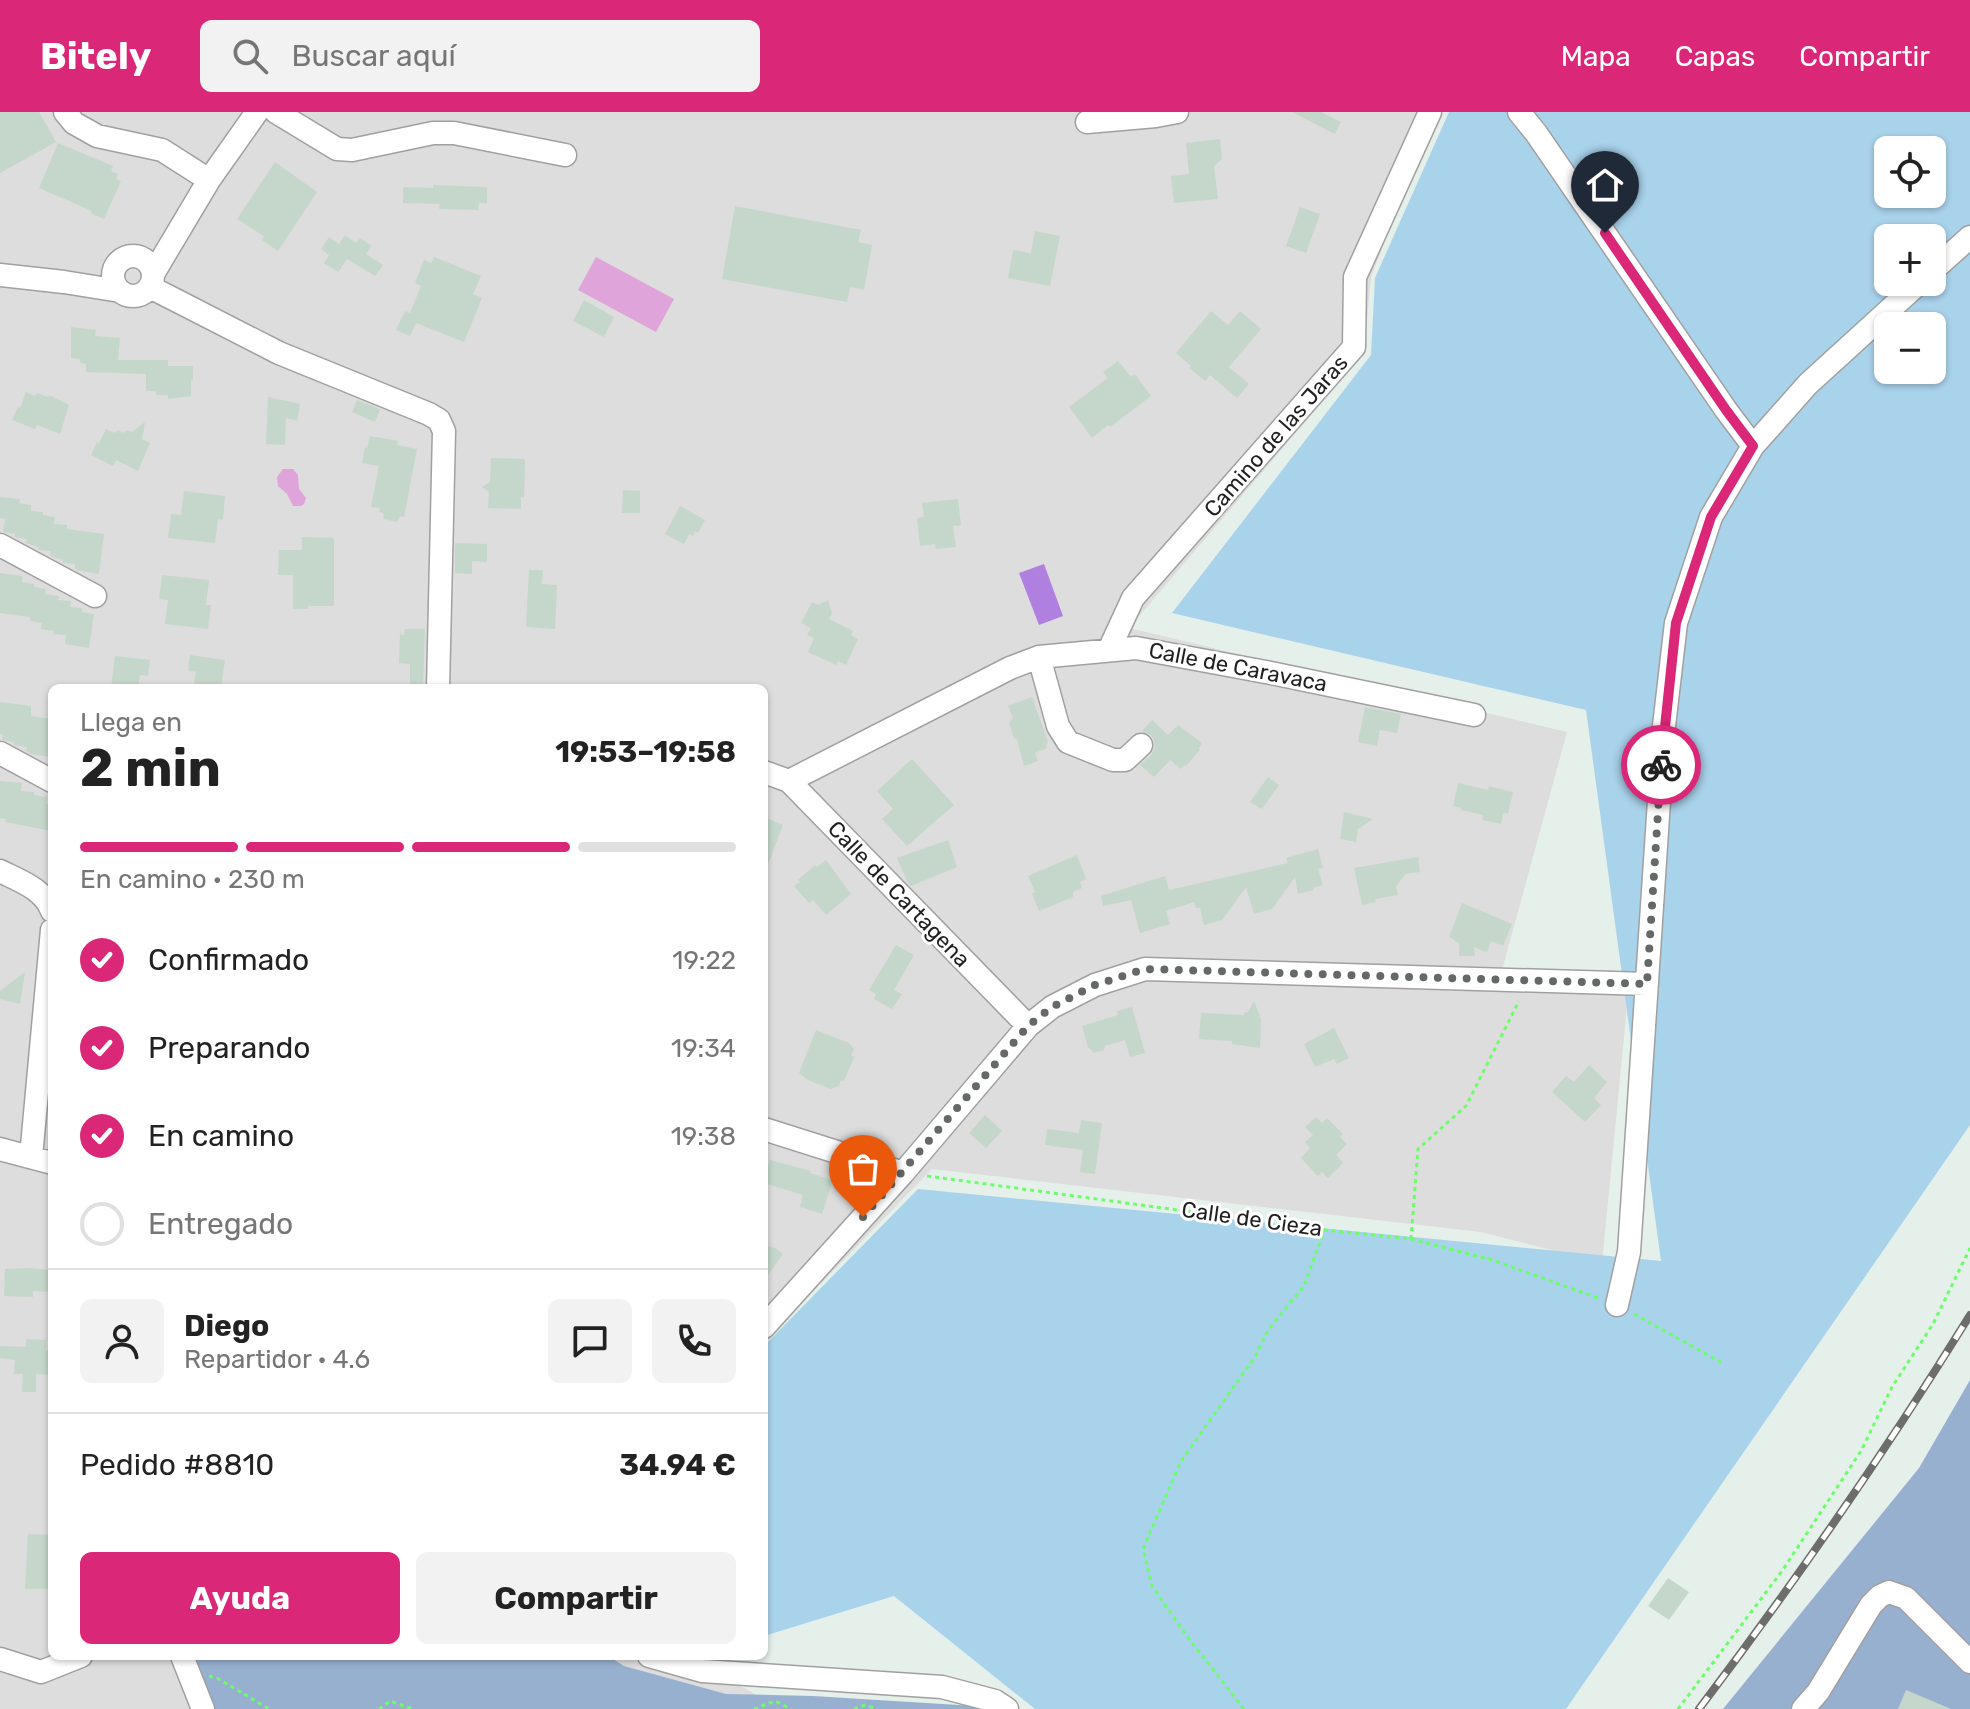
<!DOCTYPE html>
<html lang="es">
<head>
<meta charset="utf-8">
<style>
	:root { --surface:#fff; --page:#f2f2f2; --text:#222; --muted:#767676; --line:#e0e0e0; --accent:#db2777 }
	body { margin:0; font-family:Rubik,sans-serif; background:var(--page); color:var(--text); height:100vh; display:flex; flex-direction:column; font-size:30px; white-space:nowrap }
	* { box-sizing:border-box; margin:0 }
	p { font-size:26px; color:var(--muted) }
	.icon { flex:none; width:44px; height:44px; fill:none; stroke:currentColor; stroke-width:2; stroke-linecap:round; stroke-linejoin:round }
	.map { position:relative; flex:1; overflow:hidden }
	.drawer { position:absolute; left:48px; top:572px; width:720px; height:976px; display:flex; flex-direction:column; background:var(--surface); border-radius:12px; box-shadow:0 2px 6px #0004 }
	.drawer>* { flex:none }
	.fabs { position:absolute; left:1874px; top:24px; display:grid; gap:16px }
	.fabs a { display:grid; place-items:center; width:72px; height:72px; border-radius:12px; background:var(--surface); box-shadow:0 2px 6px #0004; font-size:40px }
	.pin { position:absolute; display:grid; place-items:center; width:68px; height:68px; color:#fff; margin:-82px -34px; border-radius:50% 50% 50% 0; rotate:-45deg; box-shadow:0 0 8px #0007 }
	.pin .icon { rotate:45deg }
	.courier { position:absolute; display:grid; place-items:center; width:80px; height:80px; margin:-40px; border:6px solid #db2777; border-radius:50%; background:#fff; color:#222; box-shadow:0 2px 10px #0007 }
	.overview em { font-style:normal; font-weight:700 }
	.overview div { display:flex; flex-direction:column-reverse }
	.overview { display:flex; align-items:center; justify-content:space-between; height:136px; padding:0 32px }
	h1 { font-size:52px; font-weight:700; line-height:60px }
	.bar { display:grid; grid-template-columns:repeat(4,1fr); gap:12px 8px; align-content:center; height:96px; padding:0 32px }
	.bar i { height:10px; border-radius:6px; background:var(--line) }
	.bar .on { background:var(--accent) }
	.bar p { grid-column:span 4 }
	.line { display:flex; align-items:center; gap:20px; padding:0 32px; border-top:2px solid var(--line) }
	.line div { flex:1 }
	.round { display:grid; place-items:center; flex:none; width:84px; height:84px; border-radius:12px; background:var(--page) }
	ol { padding:0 32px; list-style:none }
	li { display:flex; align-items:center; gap:24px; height:88px }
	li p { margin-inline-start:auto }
	li .icon { padding:8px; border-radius:50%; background:var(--accent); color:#fff; stroke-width:4 }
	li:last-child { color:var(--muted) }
	li i { width:44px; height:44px; border:4px solid var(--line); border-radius:50% }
	.cta { display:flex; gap:16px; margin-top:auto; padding:16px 32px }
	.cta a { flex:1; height:92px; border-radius:12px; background:var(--accent); color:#fff; font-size:32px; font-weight:700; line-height:92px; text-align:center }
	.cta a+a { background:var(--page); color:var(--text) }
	header { display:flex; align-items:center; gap:48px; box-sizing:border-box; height:112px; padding:0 40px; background:var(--accent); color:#fff }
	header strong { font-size:38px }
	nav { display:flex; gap:44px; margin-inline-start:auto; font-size:28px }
	.search { width:560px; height:72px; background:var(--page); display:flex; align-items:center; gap:20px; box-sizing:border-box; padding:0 28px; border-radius:12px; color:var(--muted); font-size:30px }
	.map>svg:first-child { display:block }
</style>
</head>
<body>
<header>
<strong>Bitely</strong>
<div class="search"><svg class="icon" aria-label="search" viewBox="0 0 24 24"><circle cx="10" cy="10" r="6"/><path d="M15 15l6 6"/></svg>Buscar aquí</div>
<nav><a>Mapa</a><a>Capas</a><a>Compartir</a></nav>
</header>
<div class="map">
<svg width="1970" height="1597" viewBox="0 0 1970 1597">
	<rect width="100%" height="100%" fill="#e5f0eb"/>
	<path fill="#dcdddc" d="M0 0H1435L1371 165 1364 241 1129 516 1567 620 1501 862 1628 884 1602 1151 1481 1120 932 1057 764 1230V576H52V1544H690V1546L782 1597H0Z"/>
	<path fill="#a9d2eb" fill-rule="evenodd" d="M1449 0H1970V1013L1566 1597H1035L894 1484 764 1524V1234L918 1077 1661 1149 1586 598 1172 501 1371 243 1375 166ZM1888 38H1932V82H1888ZM1888 126H1932V170H1888ZM1888 214H1932V258H1888Z"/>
	<path fill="#98b0d0" d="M1970 1268V1597H1723L1919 1356Z
		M193 1544H608L624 1554 726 1582 813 1584 991 1595 994 1597H214Z"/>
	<path fill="#b080e1" d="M1044 452 1063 504 1039 513 1019 461Z"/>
	<path fill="#dfa4d9" d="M596 145 674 187 656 220 578 178Z
		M283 357H293L298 363 299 377 306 386 304 392 301 394H293L287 382 278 374 277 365Z"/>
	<path fill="#c5d7ca" d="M0 0H39L56 30 0 61Z
		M1292 0H1321L1341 10 1335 22Z
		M1220 27 1222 47 1214 54 1218 87 1174 91 1171 64 1189 62 1186 31Z
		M58 31 113 54 111 59 118 62 116 67 121 69 104 107 91 101 92 99 39 76Z
		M275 50 317 80 278 139 262 128 264 124 237 107Z
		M433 73 487 75V91H479L478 98 439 97 440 92 403 91V75L433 76Z
		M735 94 861 118 858 130 872 133 864 178 850 175 847 190 722 167Z
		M1300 95 1320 102 1306 141 1286 134Z
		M1035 119 1060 124 1050 174 1008 166 1013 138 1031 141Z
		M345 123 356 131 360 126 372 134 366 142 383 153 375 164 347 147 338 160 324 151 329 143 321 137 329 125 339 132Z
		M434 145 481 164 473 182 482 186 464 230 416 211 410 224 396 218 405 199 410 201 421 174 415 171 424 148 431 151Z
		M584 188 614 205 604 225 573 209Z
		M1211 199 1228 213 1240 199 1261 217 1229 255 1249 272 1237 286 1210 263 1205 269 1189 256 1191 254 1176 241Z
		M71 215 96 218 95 224 120 226 118 248H168V254H193V268H191V284L168 287V283H157L155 279H146V262L86 260V252L81 251 79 247 71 246Z
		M1118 249 1131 265 1135 262 1151 284 1110 315 1108 313 1092 326 1069 295 1108 266 1103 260Z
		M26 280 34 284 38 281 48 285 49 283 69 293 60 322 37 313 35 317 12 308 18 295 20 296Z
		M268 285 300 292 297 309 286 306 285 333 266 332Z
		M357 288 380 297 375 310 352 300Z
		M145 310 142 327 150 331 138 359 116 348 113 354 91 343 97 330 99 331 106 317 115 321 118 318 123 321 127 318 132 320Z
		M370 324 398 329 397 333 417 337 404 405 400 404 397 410 384 407 383 401 379 400 380 396 371 395 379 354 362 351 365 335 367 336Z
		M491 346 525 347 524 385H521V397L488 396 489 380 482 375 490 370Z
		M623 378 640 379V401H622Z
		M184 379 225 384 223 408 218 407 215 431 168 426 171 402 181 403Z
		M0 385 20 387 19 391 31 393V399L43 400V403L55 405 54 412 67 413V417L104 422 99 462 77 458 75 457V452L63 451V448L50 444 51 439 39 438 38 435 26 431 27 427 15 425V422L3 420 5 407 0 406Z
		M958 387 961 413 953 414 956 435 936 437 935 432 920 434 917 406 924 405 922 391Z
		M680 394 705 408 698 421 695 419 693 424 689 422 684 432 665 422Z
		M302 425 334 426V494H308V497H293V463H278L279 438H302Z
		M455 431 487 432V450L472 449V462L455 461Z
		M529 458H543L542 472 557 473 555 517 526 515Z
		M0 461 22 464V470L34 472V475L46 477 45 482 59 484 58 488 71 489 70 495 82 496V500L94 502 89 536 65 532 66 523 53 522 54 519 41 517 42 511 30 509V505L0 501Z
		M162 463 209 468 206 493H211L208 517 165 512 168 488 159 487Z
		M828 488 832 501 829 507 853 519 851 523 858 527 846 553 838 549 836 553 808 540 814 526 807 523 811 516 801 511 812 490 818 493Z
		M405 517H425L423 575H410V552L399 551 400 522 404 523Z
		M190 543 225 548 221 576H200V573L194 572 196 560 188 558Z
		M115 544 150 548 148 564 140 563 138 576H111Z
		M1032 585 1048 630 1046 633 1047 636 1035 641 1038 649 1024 654 1017 627 1014 626 1009 611 1013 606 1008 594Z
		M0 590 31 594V604L52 607V645L31 642 26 639 27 635 14 633V630L2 628 3 622H0Z
		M1365 595 1401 602 1397 621 1380 618 1377 634 1358 630Z
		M1152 608 1168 623 1178 613 1202 631 1199 636 1200 638 1186 654 1184 653 1181 657 1170 648 1154 665 1140 653 1151 643 1155 636 1154 629 1152 624 1142 619Z
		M912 647 954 693 907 734 882 707 893 697 877 679Z
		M1268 665 1279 673 1262 697 1250 690Z
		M0 669 22 671 21 679 34 680V683L47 685 46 692 52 693V719L5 710 6 707 0 706Z
		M1458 671 1488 678 1489 674 1513 680 1508 702 1503 701 1501 712 1482 708 1483 703 1461 698V696L1453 694Z
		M1344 700 1373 707 1358 717 1356 730 1340 727Z
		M764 705 783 713 765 760 764 759Z
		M948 728 957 755 911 774 907 769 897 746Z
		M1318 737 1323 756 1318 757 1323 773 1313 776 1314 778 1298 782 1295 765 1272 797 1254 802 1246 775 1222 808 1204 813 1200 796H1196L1194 790 1166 799 1170 812 1140 821 1131 788 1103 794 1101 784 1165 764 1169 778 1288 751 1286 746Z
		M1077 743 1086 767 1080 770 1082 776 1073 780V785L1039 799 1032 782 1035 780 1028 764Z
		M1418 745 1420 760 1406 762 1396 774 1398 783 1375 787 1376 790 1362 793 1354 756Z
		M826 748 851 782 826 803 813 788 809 791 794 774 800 770 798 768 815 753 817 755Z
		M1462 791 1512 812 1503 834 1491 829 1487 840 1474 835 1475 844H1459V831L1449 825Z
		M896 833 914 843 894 878 902 882 892 897 874 887 876 882 869 878Z
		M25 860 20 892 0 887V879Z
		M1254 889 1261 907 1260 936 1232 932V929L1199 927 1201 901 1244 903V901L1248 900Z
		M1132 895 1145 941 1130 945 1125 928 1105 934 1104 938 1094 941 1088 935 1082 914 1118 903 1117 899Z
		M1334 916 1349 946 1337 952 1334 947 1315 955 1304 932Z
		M816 918 849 931 854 937 851 943 854 945 844 969 841 968 839 974 831 977 808 968 799 961Z
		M1589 953 1607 970 1594 986 1601 993 1585 1010 1552 980 1566 964 1574 970Z
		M985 1003 1002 1019 986 1036 969 1021Z
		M1316 1005 1322 1011 1327 1006 1343 1022 1340 1025 1347 1032 1336 1043 1343 1051 1328 1066 1322 1060 1318 1064 1301 1046 1310 1036 1305 1030 1313 1023 1305 1015Z
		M1081 1008 1102 1011 1095 1062 1080 1060 1083 1038 1045 1033 1047 1017 1079 1021Z
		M770 1048 811 1059 810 1061 833 1068 822 1102 800 1095 803 1083 764 1071Z
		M764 1133 775 1136 783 1142 764 1169Z
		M29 1156 52 1158V1180L33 1179V1185L4 1184 5 1157Z
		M26 1227 46 1228V1238H52V1263L36 1262V1280H22L23 1262H14L15 1248 0 1246V1234L26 1235Z
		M28 1422 52 1423V1477H25Z
		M1668 1466 1689 1480 1669 1508 1648 1494Z
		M1906 1578 1951 1597H1898Z"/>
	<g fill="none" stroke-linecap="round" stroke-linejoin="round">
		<g stroke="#a0a0a0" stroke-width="25">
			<path id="minor" d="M65 0 74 11 97 24 162 38 209 68
				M276 0 337 37 352 38 433 21H454L565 43
				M1519 0 1536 21 1726 298 1753 334
				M1087 10 1156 4 1177 0
				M113 164a20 20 0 1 1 40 0a20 20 0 1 1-40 0Z
				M1932 159 1970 125
				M153 162 209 68 257 0
				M0 163 64 170 120 179
				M150 175 279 241 429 302 439 308 444 319 438 576
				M0 433 95 484
				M1109 538 1133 486 1354 235 1355 165 1430 0
				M1039 545 1058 614 1068 630 1113 648H1125L1141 633
				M0 641 52 669
				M764 660 789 669 1028 914
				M789 669 1010 556 1039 545 1136 536 1271 561 1474 603
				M0 759C20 769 44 777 52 799
				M764 1017 903 1061
				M0 1037 52 1051
				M31 1045 52 818
				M1617 1193 1629 1140 1664 614 1676 511 1711 405 1753 334 1808 272 1920 170
				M764 1215 903 1061 1028 914 1052 895 1095 873 1145 857 1647 872
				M182 1544 203 1597
				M649 1544 702 1559 942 1575 995 1589 1007 1597
				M0 1547 41 1560 81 1544
				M1803 1597 1818 1580 1871 1493 1880 1484 1889 1480 1906 1486 1970 1550"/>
		</g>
		<path stroke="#6bfe68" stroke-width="3" stroke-dasharray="4 4" stroke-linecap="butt" d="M927 1064 1325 1118 1411 1127 1492 1148 1598 1186
			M1411 1127 1418 1037 1466 994 1519 889
			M1634 1202 1722 1251
			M209 1564 217 1566 269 1597
			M379 1597 390 1589 413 1597
			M754 1597 775 1589 791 1597
			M854 1597 865 1593 877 1597
			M1244 1597 1186 1523 1152 1474 1143 1437 1181 1349 1255 1245 1268 1218 1304 1174 1324 1119
			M1678 1597 1782 1459 1861 1339 1892 1275 1933 1212 1970 1136"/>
		<use href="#minor" stroke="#fff" stroke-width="22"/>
		<g stroke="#6d6d6d" stroke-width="8">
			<path id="rail" d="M1699 1597C1795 1470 1886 1339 1970 1203"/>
		</g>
		<use href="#rail" stroke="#fff" stroke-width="5" stroke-dasharray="15" stroke-linecap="butt"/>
	</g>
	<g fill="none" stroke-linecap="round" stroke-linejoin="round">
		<path stroke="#646866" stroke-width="8" stroke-dasharray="0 14.4" d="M863 1105 1028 914 1052 895 1095 873 1145 857 1647 872 1661 653"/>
		<path stroke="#db2777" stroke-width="10" d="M1605 121 1726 298 1753 334 1711 405 1676 511 1661 653"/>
	</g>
	<g text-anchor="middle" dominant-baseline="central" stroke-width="6" stroke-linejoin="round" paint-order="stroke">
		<g font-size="22" fill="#1f1f1f" stroke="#fff">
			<text transform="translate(1276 324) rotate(-49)">Camino de las Jaras</text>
			<text transform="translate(1238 555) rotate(11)">Calle de Caravaca</text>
			<text transform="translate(899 782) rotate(46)">Calle de Cartagena</text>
			<text transform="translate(1252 1107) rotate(8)">Calle de Cieza</text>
		</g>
	</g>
</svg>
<div class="fabs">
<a><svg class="icon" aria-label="locate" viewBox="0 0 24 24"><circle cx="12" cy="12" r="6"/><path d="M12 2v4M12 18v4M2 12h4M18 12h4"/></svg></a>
<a>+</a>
<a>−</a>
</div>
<div class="pin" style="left:863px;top:1105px;background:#ea580c"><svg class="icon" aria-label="bag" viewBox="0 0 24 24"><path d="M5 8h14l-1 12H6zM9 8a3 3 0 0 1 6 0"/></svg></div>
<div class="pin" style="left:1605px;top:121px;background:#1f2937"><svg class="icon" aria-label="home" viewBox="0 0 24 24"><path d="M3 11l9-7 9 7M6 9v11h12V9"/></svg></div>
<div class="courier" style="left:1661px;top:653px"><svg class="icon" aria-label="bike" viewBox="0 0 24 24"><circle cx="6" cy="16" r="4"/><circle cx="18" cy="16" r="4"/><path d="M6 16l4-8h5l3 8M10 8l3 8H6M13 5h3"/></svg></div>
<section class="drawer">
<div class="overview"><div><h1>2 min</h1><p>Llega en</p></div><em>19:53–19:58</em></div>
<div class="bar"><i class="on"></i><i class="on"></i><i class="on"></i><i></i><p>En camino · 230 m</p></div>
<ol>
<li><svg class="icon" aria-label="check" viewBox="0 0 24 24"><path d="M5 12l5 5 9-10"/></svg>Confirmado<p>19:22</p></li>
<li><svg class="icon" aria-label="check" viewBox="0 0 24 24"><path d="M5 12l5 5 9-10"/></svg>Preparando<p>19:34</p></li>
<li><svg class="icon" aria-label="check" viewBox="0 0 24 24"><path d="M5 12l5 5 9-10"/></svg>En camino<p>19:38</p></li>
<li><i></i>Entregado</li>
</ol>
<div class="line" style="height:144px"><a class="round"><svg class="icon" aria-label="person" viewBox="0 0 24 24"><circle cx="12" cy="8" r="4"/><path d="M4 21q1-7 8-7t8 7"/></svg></a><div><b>Diego</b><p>Repartidor · 4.6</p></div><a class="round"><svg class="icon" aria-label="chat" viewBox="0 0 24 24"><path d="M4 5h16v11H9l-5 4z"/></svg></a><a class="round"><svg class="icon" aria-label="phone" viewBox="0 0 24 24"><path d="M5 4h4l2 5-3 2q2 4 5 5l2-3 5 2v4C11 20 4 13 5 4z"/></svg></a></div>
<div class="line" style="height:104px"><div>Pedido #8810</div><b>34.94 €</b></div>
<div class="cta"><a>Ayuda</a><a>Compartir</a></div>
</section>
</div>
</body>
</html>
